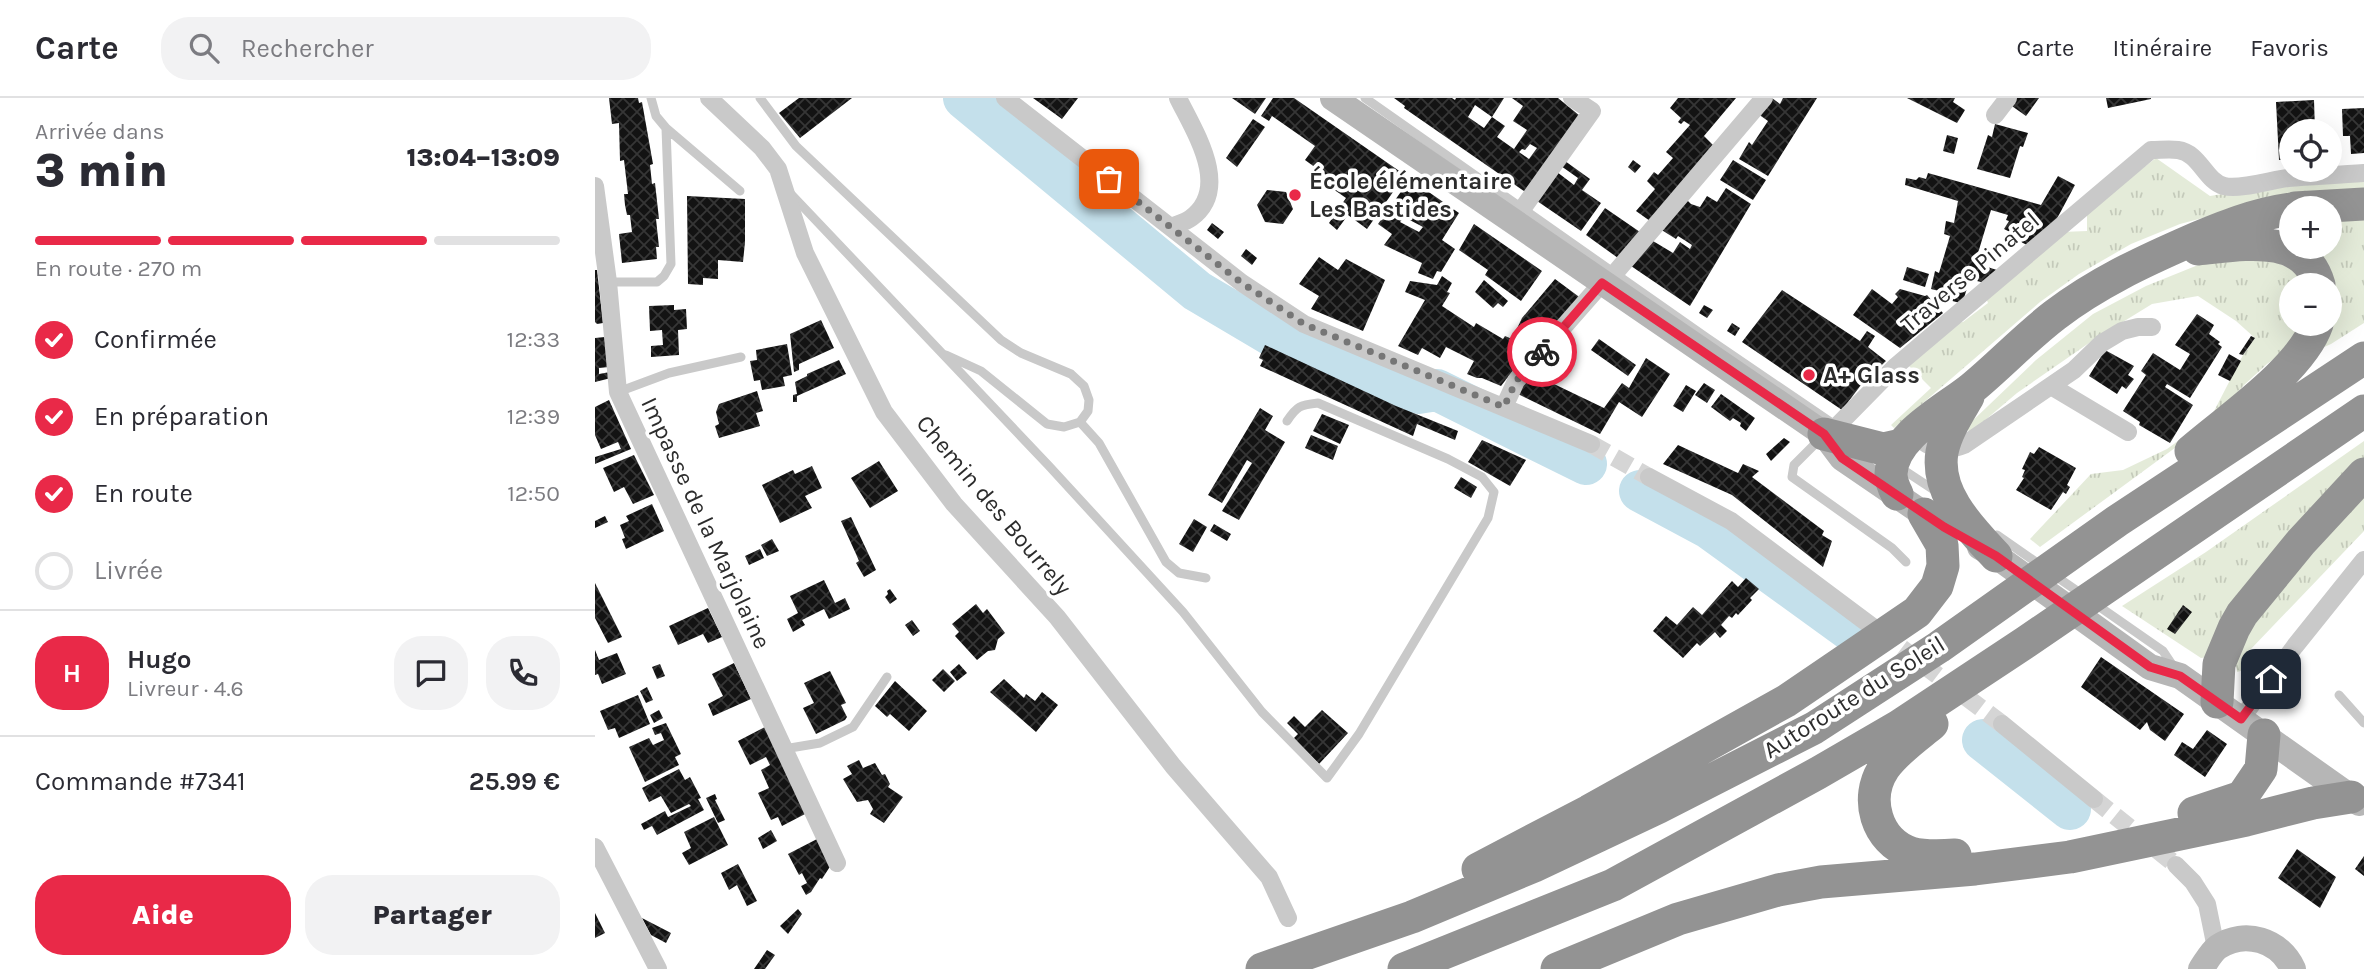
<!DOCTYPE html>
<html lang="fr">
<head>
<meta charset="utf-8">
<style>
	:root { --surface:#fff; --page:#f2f2f3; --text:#2b2b33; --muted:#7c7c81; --line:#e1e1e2; --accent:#e92948 }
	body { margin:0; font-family:Karla,sans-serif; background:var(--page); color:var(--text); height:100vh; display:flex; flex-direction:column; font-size:26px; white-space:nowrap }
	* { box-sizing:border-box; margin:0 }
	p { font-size:23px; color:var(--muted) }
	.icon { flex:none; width:38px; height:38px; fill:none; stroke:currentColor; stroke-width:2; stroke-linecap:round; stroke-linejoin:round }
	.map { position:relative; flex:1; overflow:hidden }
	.drawer { display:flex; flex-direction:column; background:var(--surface); width:595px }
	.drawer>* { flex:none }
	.buttons { position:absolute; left:1684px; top:21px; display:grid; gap:14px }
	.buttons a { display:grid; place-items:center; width:63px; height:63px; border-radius:50%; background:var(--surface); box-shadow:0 7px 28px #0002; font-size:35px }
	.pin { position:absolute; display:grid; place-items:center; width:60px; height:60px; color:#fff; margin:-30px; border-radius:14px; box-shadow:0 4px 10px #0006 }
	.courier { position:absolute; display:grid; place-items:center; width:70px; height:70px; margin:-35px; border:5px solid #e92948; border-radius:50%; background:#fff; color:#222; box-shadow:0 2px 9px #0007 }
	.overview em { font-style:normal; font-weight:800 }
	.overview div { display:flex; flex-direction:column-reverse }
	.overview { display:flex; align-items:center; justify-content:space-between; height:119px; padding:0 35px }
	h1 { font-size:46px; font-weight:800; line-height:52px }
	.bar { display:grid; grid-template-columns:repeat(4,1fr); gap:10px 7px; align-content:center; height:84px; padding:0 35px }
	.bar i { height:9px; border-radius:5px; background:var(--line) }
	.bar .current { background:var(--accent) }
	.bar p { grid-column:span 4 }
	.line { display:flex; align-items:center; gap:18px; padding:0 35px; border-top:2px solid var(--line) }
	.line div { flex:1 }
	.round { display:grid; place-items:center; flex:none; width:74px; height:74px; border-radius:28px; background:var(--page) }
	ol { padding:0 35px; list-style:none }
	li { display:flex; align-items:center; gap:21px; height:77px }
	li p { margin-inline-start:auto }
	li .icon { padding:7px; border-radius:50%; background:var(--accent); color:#fff; stroke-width:4 }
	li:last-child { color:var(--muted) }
	li i { width:38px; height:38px; border:4px solid var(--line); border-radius:50% }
	.primary-button { display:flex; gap:14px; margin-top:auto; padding:14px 35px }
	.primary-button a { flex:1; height:80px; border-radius:28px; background:var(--accent); color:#fff; font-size:28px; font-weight:800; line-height:80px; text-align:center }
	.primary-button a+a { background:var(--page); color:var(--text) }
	header { display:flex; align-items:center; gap:42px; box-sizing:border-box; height:98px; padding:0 35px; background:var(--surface); border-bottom:2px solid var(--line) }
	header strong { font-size:33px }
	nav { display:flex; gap:38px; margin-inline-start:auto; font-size:24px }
	.search { width:490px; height:63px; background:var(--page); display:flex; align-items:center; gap:18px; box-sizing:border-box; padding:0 24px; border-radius:28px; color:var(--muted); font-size:26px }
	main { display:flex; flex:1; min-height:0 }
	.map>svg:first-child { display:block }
</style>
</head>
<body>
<header>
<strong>Carte</strong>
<div class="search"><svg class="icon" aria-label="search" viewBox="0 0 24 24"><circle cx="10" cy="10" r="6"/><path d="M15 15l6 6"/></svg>Rechercher</div>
<nav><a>Carte</a><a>Itinéraire</a><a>Favoris</a></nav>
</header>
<main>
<section class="drawer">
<div class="overview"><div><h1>3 min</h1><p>Arrivée dans</p></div><em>13:04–13:09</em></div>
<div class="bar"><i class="current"></i><i class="current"></i><i class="current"></i><i></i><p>En route · 270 m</p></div>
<ol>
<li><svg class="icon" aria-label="check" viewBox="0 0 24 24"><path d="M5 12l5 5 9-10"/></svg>Confirmée<p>12:33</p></li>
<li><svg class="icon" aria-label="check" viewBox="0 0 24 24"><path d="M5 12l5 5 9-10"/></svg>En préparation<p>12:39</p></li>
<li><svg class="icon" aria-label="check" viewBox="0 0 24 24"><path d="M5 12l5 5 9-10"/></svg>En route<p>12:50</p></li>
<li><i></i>Livrée</li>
</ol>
<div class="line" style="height:126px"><b class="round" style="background:var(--accent);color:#fff">H</b><div><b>Hugo</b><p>Livreur · 4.6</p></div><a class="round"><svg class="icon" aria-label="chat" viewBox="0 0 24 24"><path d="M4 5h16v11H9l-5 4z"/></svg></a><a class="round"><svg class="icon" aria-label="phone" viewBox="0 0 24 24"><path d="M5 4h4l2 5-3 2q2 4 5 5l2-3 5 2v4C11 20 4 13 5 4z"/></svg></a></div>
<div class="line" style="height:91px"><div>Commande #7341</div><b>25.99 €</b></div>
<div class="primary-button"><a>Aide</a><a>Partager</a></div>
</section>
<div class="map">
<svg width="1769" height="871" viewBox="0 0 1769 871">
	<defs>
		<pattern id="grass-tufts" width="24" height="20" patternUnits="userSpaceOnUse" patternTransform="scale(1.75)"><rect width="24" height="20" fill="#e4ebd9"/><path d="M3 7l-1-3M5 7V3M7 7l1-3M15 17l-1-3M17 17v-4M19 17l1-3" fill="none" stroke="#c4caba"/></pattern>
		<pattern id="building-cross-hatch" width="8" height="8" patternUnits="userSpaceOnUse" patternTransform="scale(1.75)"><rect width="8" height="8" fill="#131313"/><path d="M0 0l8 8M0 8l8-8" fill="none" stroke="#363636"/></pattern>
	</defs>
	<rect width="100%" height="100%" fill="#fff"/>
	<path fill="url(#grass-tufts)" d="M1561 60 1615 98 1694 85 1769 81V94L1668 104 1585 126 1536 146 1484 176 1445 204 1299 330 1296 327 1336 290 1313 267 1358 225 1368 224 1393 205 1391 200 1467 134 1492 133V113Z
		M1769 118V225L1736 246 1727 250C1740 216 1748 179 1721 149H1734V119Z
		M1660 155 1703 174 1711 187H1696V226H1710L1693 251 1672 266 1649 287 1618 322 1445 449 1435 441 1496 376 1528 372 1572 351 1616 319 1648 257 1660 240 1641 223 1603 198 1557 206 1497 243 1422 295 1375 335 1371 329 1441 262 1498 216 1551 188 1613 163Z
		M1769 343V367L1613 559 1606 560 1527 508 1611 454Z
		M1769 398V433L1655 552 1653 571 1642 574 1640 563 1657 524Z"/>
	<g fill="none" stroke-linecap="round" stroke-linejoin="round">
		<path stroke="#c4e0eb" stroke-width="42" d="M369 0 602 193 678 238 823 295 842 292 991 366
			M1045 393 1114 430 1266 540
			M1388 642 1475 711"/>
	</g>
	<path fill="url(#building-cross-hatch)" fill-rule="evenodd" d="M14 0H43L44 5 47 4 58 66 55 67 57 86 60 85 64 121H61L64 149H61L62 161 27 165 24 136 37 134 35 117H32L30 107 29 96H33L29 62 25 63 24 25 17 26Z
		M204 0H257L205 40 184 15Z
		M438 0H483L467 21Z
		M637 0H671L660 16Z
		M678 0H699L810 77 772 131 753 117 742 132 734 125 751 100 728 84 732 78 710 62 720 48 677 18 674 23 666 18Z
		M799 0H857L860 2 861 0H909L897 19 880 7 873 19 889 30 897 19 910 28 902 39 919 51 932 32 918 23 928 8 917 0H963L985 18 933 96 809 10 810 8ZM935 46 942 50 934 61 924 54 927 51 930 52Z
		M1083 0H1141L1109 38 1119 48 1055 123 1041 113 1060 91 1052 83 1059 74 1063 77 1078 60 1071 54 1095 27 1089 23 1086 26 1083 24 1086 20 1075 10Z
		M1177 0 1185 6 1188 0H1222L1173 78 1144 61 1154 44 1157 47 1173 23 1163 16Z
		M1312 0H1360L1358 4 1370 12 1362 25Z
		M1418 0H1444L1431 18 1414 6Z
		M1511 0H1556V1L1513 10Z
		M1719 2 1720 33H1696V62H1684L1681 4Z
		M1769 10V55L1756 56 1755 38H1748L1747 11Z
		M658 21 670 29 642 69 631 60Z
		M1400 26 1433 35 1428 49 1425 48 1415 80 1382 71 1393 37 1397 39Z
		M1352 37 1363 40 1359 56 1348 53Z
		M1038 62 1046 68 1040 75 1033 69Z
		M1138 62 1171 82 1158 102 1125 82Z
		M970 63 995 81 987 92 1006 105 986 133 942 103 962 74 979 87 983 80 966 68Z
		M1333 75 1446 107 1463 78 1480 87 1458 128 1434 148 1418 140 1419 136 1409 131 1414 123 1411 122 1413 117 1396 112 1380 165 1405 173 1389 185 1375 181 1369 200 1365 205 1346 200 1348 194 1336 191 1340 173 1344 175 1355 138 1349 136 1351 123 1359 125 1363 103 1310 87 1311 80 1321 82 1324 79 1331 81Z
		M815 81 864 115 847 142 860 151 846 174 842 173 838 181 823 175 827 165 789 147 797 136 783 126ZM809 119 828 129 824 134 805 124Z
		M1131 90 1156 106 1095 208 1036 168 1058 143 1078 155 1085 144 1095 151 1097 147 1083 138 1081 141 1065 131 1091 101 1096 106 1105 109 1112 98 1122 104Z
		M672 92 691 94 698 111 688 126 670 124 662 107Z
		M92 98 150 101V144L148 164 123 162V181L108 180V187L93 186Z
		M1010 110 1045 134 1023 160 991 137Z
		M617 125 629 134 623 141 612 132Z
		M879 126 947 173 926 203 890 177 893 172 864 152Z
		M651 151 662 160 657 167 646 158Z
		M724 159 743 172 751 161 790 182 768 233 716 211 724 198 704 186Z
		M1312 169 1334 176 1330 189 1308 182Z
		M0 172H2L8 225 2 226 0 224Z
		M847 178 857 185 852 194 855 195 847 208 879 229 881 225 908 241 910 238 917 241 927 220 960 181 987 201 942 252 936 248 930 262 927 261 906 288 887 280H882L872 276 879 263 851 249 845 260 827 250 823 257 803 248 830 202 810 194 815 183 842 187Z
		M889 182 913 203 908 209 903 205 898 210 880 194Z
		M1277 191 1297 206 1303 199 1300 196 1305 191 1330 198 1332 197 1348 215 1305 250 1258 217Z
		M1187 192 1265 243 1272 233 1280 238 1273 249 1291 263 1266 287 1247 312 1147 244Z
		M79 207V212L91 211 92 231 83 232 84 257 56 259V248L68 247 67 232 55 233 54 208Z
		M1109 207 1118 212 1112 220 1104 215Z
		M1602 216 1619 227 1614 236 1625 244 1623 246 1627 249 1595 300 1572 286 1570 289 1598 307 1575 345 1544 327 1545 324 1528 313 1551 277 1546 273 1558 255 1585 272 1595 256 1580 247Z
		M226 222 239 250 204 266V272L199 274 195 236Z
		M1137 225 1145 230 1140 238 1132 233Z
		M1656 238 1660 240 1648 257 1644 256Z
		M10 239 14 269 4 270V276L15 274 16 280 0 284V240Z
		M1004 241 1041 267 1033 278 996 252Z
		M192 246 197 277 188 279 190 288 167 292 165 282 159 283 155 263 162 262 161 252Z
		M670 247 801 308 863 333 860 342 822 326 818 338 665 268 668 262 664 260Z
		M1510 252 1539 268 1533 277 1539 281 1531 291 1527 288 1522 296 1494 278Z
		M1634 256 1646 263 1635 283 1623 277Z
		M1051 260 1075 276 1047 319 1024 304 1005 336 923 296 934 274 940 277 944 269 962 278 959 286 1009 310 1027 285 1034 290Z
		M244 262 251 276 202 298V304H198V297L202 296 200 284 212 278V276Z
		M1109 285 1120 292 1112 305 1100 297Z
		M1091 287 1101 293 1088 314 1078 308Z
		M162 293 168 313 161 315 165 328 124 340 120 328 124 326 121 314 124 306Z
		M1126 296 1160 320 1151 333 1145 328 1146 325 1138 320 1135 323 1116 309Z
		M14 302 36 351 0 366V359L26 351 23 344 6 351 0 337V309Z
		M665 310 678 318 670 332 690 344 644 422 627 413 657 365 652 362 627 405 613 397Z
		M727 316 754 327 745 346 718 333Z
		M716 337 743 348 738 362 710 350Z
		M1189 340 1195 344 1176 363 1171 356Z
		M887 342 931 362 915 388 873 364Z
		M1083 347 1143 375 1148 366 1164 373 1157 379 1229 433 1227 437 1237 443 1228 469 1137 397 1068 366Z
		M1444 349 1481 370 1472 387 1475 389 1471 396 1468 394 1456 412 1421 392 1429 380 1427 379 1430 372 1427 371 1435 354 1439 356Z
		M39 357 59 397 38 406 29 389 19 394 8 370Z
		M284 363 303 393 275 410 256 380Z
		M217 368 227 390 210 398 217 410 185 425 167 387 198 372 200 376Z
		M866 379 882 389 876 400 859 390Z
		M57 406 69 433 31 451 27 441 30 440 25 427 34 423 31 418Z
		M10 418 13 424 0 430V423Z
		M256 419 281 472 269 479 261 465 264 463 261 456 246 423Z
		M599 421 612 429 598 454 584 446Z
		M619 426 636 436 632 443 615 433Z
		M177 441 184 453 172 458 166 447Z
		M165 451 169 460 154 467 150 458Z
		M1151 480 1164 491 1155 500 1157 502 1143 517 1141 515 1137 520 1134 518 1126 527 1132 533 1125 540 1120 534 1105 548 1102 545 1088 560 1058 533 1071 518 1082 527 1098 509 1107 517 1137 483 1143 489Z
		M229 482 240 505 250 500 255 511 234 521 229 511 207 522 210 527 198 534 192 521 203 515 195 498Z
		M0 485 27 539 13 545 0 520Z
		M295 491 302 501 295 506 290 499 293 496 292 493Z
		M381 506 388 515 392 511 410 535 403 541 400 552 393 553 382 562 360 538 364 534 357 526Z
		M1588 507 1597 514 1580 536 1572 531Z
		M113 510 127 539 113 545 108 536 83 547 74 528Z
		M317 522 325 533 318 538 310 527Z
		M0 552 4 562 22 555 31 576 7 586 3 576 0 577Z
		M1506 559 1589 616 1570 643 1555 632 1552 624 1545 632 1486 589Z
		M139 565 156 601 118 618 113 606 128 598 117 576Z
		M65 566 70 578 62 581 57 569Z
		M364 566 372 575 362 583 355 574Z
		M348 571 360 583 349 594 337 582Z
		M235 573 251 605 246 607 252 619 250 622 221 636 208 610 219 605 209 585Z
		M409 581 429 600 431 596 440 603 447 594 463 607 441 634 395 594Z
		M300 583 332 613 314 633 295 616 292 619 280 608Z
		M52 589 58 602 51 605 45 593Z
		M43 597 55 626 24 640 20 630 13 632 5 613Z
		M64 612 68 620 59 625 55 617Z
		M727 612 753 635 724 666 699 640 703 636 692 625 699 618 710 629Z
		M71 625 86 656 80 659 84 667 50 684 34 649 54 640 58 647 69 642 66 635 60 637 57 630Z
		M170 629 212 715 187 728 183 719 176 722 163 695 174 690 166 672 175 667 171 659 155 667 143 643Z
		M1612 632 1632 646 1610 679 1579 657 1587 644 1598 651Z
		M264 662 268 670 280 665 287 677 290 676 295 686 293 689 308 699 289 725 275 716 278 711 273 702 262 704 248 681 257 676 252 668Z
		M84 671 90 682 95 679 106 700 103 701 109 712 62 737 57 728 49 732 46 726 70 713 73 719 96 708 94 706 76 715 66 698 54 704 47 690Z
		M120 696 122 701 120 702 130 722 123 725 111 700Z
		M119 719 133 747 94 767 87 755 96 750 89 734Z
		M176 732 182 743 168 751 163 740Z
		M224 740 236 767 227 781 225 780 216 794 211 797 206 788 212 785 207 775 204 777 193 756Z
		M1702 751 1741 779 1725 810 1683 780Z
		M1769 758V778L1760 771Z
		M143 766 162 803 152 808 142 787 134 792 126 775Z
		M203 811 207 816 193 836 185 828Z
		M0 815 10 835 0 840Z
		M47 820 76 835 71 845 56 837Z
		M172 852 180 857 170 871H159Z"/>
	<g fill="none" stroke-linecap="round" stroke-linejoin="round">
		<path stroke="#d5d5d5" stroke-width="18" stroke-dasharray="18 9" stroke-linecap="butt" d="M996 346 1054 379
			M1285 534 1407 626
			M1499 701 1581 767"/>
		<path stroke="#c9c9c9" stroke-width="9" d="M56 0 61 18 71 30 145 93
			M165 0 201 48 406 242 426 255 476 276 489 288 494 302 493 313 485 324 469 329 452 326 386 273 351 257
			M770 0 1112 240 1240 327
			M194 94 454 368 588 514 667 614 732 680 764 636 893 420 899 394 887 379 853 361 723 305C705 307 702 308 692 323
			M13 184H62L69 178 76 166 71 30
			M23 294 74 275 146 259
			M485 324 504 345 571 464 584 475 611 480
			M1226 340 1199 367 1197 379 1297 450 1311 464
			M1304 369 1342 394
			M1402 437 1448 469
			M1459 477 1488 497
			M1499 505 1568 553 1580 571
			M1744 597 1769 625
			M189 651 225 645 258 629 292 579"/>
		<path stroke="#c9c9c9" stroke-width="18" d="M114 0 167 50 183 71 210 155 289 314 359 406 462 519 578 668 674 779 693 820
			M410 0 647 185 709 226 996 346
			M1400 17 1413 0
			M0 88 13 184 23 294 242 765
			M918 124 997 13 977 0
			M576 129C583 126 591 124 596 120 637 90 599 33 583 0
			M1456 288 1533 334
			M909 309 921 283 1007 185 1020 175 1169 0
			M1229 336 1242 328 1301 268 1556 52C1565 52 1575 51 1583 52 1605 55 1610 83 1629 88 1645 92 1676 82 1693 80 1718 78 1744 77 1769 75
			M1318 336C1336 351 1347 356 1369 347L1479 272 1507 245 1527 233 1543 229H1557
			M1054 379 1136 423 1279 530
			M1646 621 1700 548 1769 462
			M1407 626 1499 701
			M0 749 63 871
			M1581 767 1598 784 1612 806 1621 850"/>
		<path stroke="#b6b6b6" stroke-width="26" d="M738 0 1229 336 1247 360 1345 427
			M1385 449 1401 458 1555 569 1585 578 1764 705
			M1606 871C1611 864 1616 854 1623 849 1650 831 1685 842 1698 871"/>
		<path stroke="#939393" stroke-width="33" d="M1700 110 1769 106
			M1603 151C1646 147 1709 133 1724 187
			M1373 299C1363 316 1351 334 1347 354 1340 396 1376 431 1401 458
			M1229 336 1288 351 1306 347
			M1596 353C1633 321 1706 272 1722 226
			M1302 396C1299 390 1296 383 1296 376 1297 338 1350 312 1377 290 1405 267 1431 239 1460 217 1502 185 1547 164 1595 143 1628 129 1660 116 1696 111
			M1622 604 1624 566 1639 530 1647 516 1706 444 1769 376
			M1337 626C1321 639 1301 653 1289 670 1269 700 1281 743 1316 755 1330 759 1346 758 1360 757
			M1599 715 1647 699 1666 671 1669 637
			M883 771 994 713 1191 603 1322 514 1342 488 1348 468 1347 447 1329 416
			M667 871 817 819 939 768 1064 709 1219 630 1344 549 1522 423 1769 260
			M809 871 1018 787 1223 675 1304 628 1431 544 1769 313
			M962 871 1083 821 1183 792 1226 784 1380 771 1475 759 1651 722 1718 705 1756 699"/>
	</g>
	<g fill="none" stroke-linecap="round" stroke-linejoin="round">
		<path stroke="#767676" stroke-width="7" stroke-dasharray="0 12.6" d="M514 81 647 185 709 226 909 309 921 283 947 254"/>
		<path stroke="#e92948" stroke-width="9" d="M947 254 1007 185 1229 336 1247 360 1349 429 1401 458 1555 569 1585 578 1646 621 1676 581"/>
	</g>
	<g fill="#e92948" stroke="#fff" stroke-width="2.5">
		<circle cx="700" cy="97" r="7"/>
		<circle cx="1214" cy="277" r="7"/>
	</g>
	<g text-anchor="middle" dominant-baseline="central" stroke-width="7" stroke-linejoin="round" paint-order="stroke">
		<g font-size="24" font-weight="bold" fill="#2c2c2c" stroke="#fff" text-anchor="start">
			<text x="714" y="83">École élémentaire<tspan x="714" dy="28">Les Bastides</tspan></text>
			<text x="1228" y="277">A+ Glass</text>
		</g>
		<g font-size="24" fill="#2c2c2c" stroke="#fff">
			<text transform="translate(1375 174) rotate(-40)">Traverse Pinatel</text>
			<text transform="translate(399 407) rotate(50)">Chemin des Bourrely</text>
			<text transform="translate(111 425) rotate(65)">Impasse de la Marjolaine</text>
			<text transform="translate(1259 599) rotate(-32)">Autoroute du Soleil</text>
		</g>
	</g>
</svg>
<div class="buttons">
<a><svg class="icon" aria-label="locate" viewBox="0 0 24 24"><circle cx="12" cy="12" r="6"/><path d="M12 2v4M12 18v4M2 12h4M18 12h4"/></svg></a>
<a>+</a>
<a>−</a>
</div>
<div class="pin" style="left:514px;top:81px;background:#ea580c"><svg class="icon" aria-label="bag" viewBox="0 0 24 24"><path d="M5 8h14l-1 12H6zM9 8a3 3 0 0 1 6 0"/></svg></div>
<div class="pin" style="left:1676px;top:581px;background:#1f2937"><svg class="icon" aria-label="home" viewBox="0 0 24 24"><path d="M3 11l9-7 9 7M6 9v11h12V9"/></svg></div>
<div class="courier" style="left:947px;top:254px"><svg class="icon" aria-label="bike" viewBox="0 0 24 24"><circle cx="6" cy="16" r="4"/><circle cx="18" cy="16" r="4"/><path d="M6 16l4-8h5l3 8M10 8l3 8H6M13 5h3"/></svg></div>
</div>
</main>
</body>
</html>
